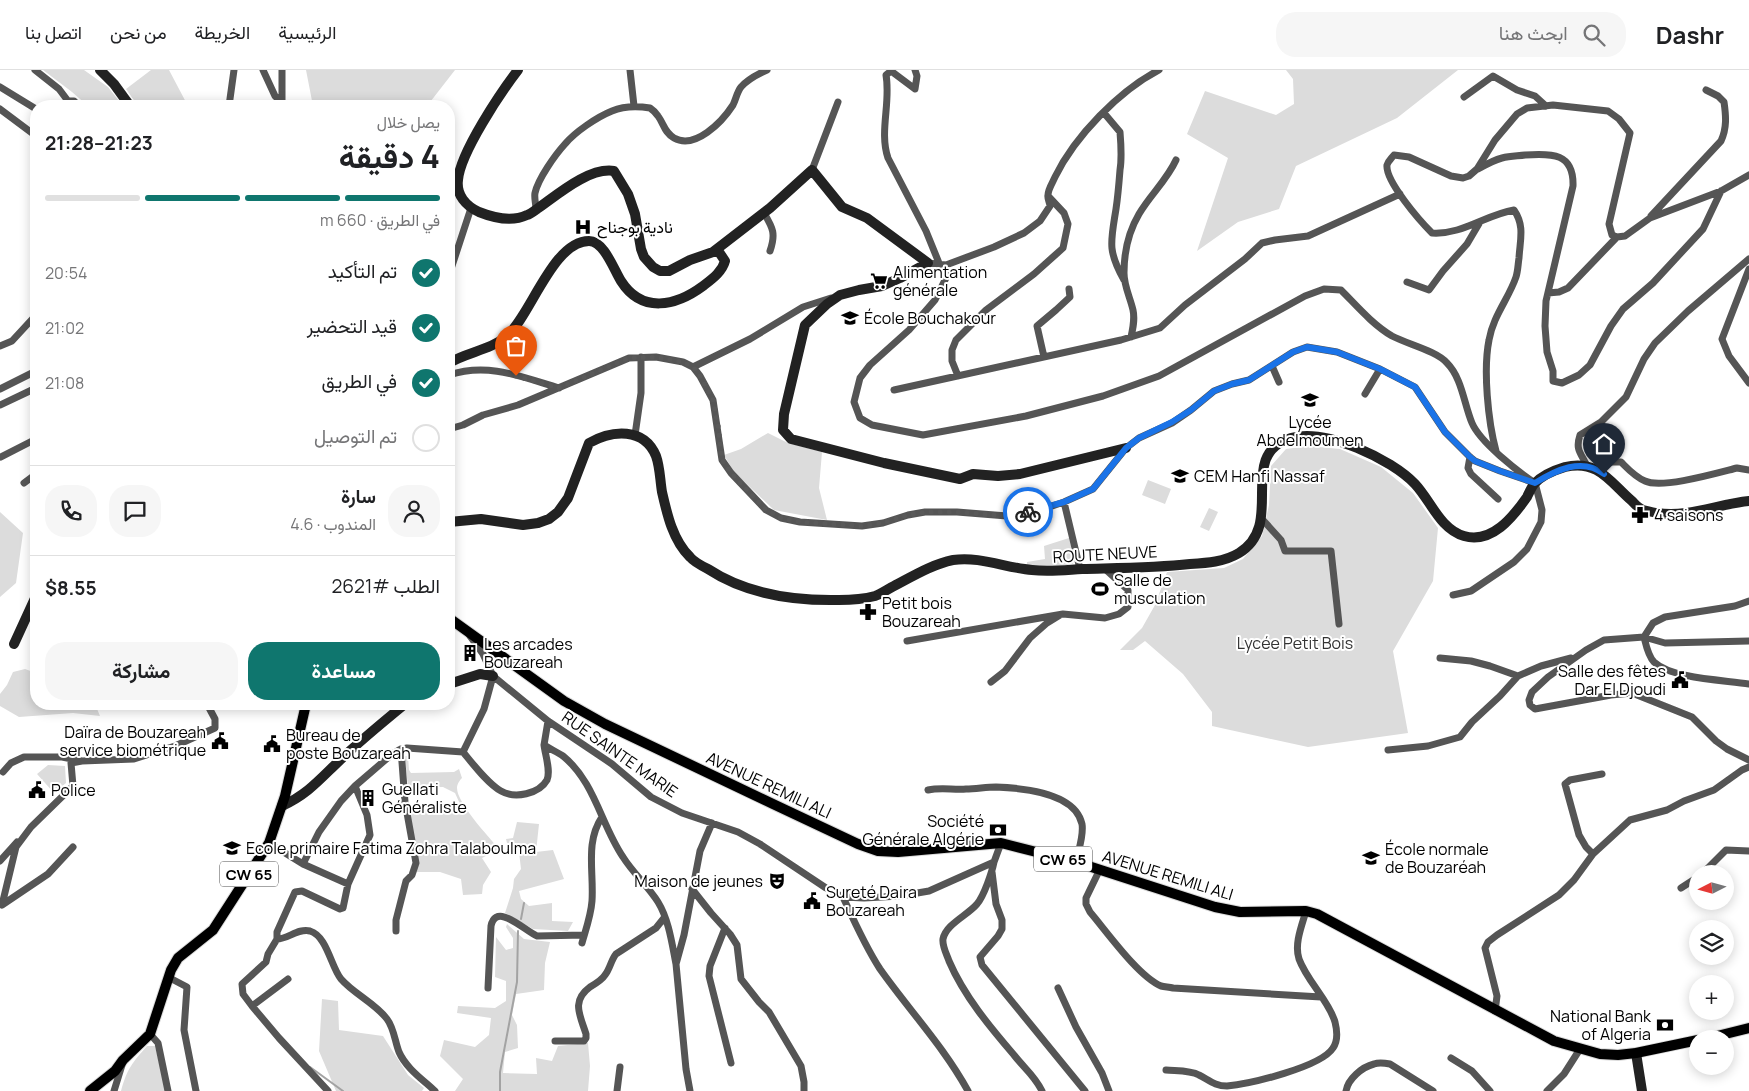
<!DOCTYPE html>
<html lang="ar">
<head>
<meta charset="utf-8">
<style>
	:root { --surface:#fff; --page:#f6f6f6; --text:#202124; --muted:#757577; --line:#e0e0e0; --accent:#0f766e }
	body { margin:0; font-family:Manrope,Vazirmatn,sans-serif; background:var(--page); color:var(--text); direction:rtl; height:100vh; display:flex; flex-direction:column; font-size:19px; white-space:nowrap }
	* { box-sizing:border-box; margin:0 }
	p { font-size:16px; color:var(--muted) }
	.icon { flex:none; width:28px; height:28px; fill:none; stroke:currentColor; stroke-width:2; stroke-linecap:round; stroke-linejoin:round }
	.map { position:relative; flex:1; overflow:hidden; direction:ltr }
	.panel { position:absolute; left:30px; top:30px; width:425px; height:610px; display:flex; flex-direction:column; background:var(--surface); border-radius:20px; box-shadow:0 2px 12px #0003; direction:rtl }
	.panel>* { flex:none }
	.needle { width:32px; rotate:264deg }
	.tools { position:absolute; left:1689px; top:795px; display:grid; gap:10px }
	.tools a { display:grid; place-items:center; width:45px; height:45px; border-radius:50%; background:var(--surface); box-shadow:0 2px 12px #0003; font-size:25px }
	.pin { position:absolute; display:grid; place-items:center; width:42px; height:42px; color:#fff; margin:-51px -21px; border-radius:50% 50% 50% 0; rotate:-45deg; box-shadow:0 0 5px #0007 }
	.pin .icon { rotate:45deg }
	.courier { position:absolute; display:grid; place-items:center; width:50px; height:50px; margin:-25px; border:4px solid #1a73e8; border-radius:50%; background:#fff; color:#222; box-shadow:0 1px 6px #0007 }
	.head em { font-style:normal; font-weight:700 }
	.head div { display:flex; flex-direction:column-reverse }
	.head { display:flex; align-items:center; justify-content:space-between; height:85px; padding:0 15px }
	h1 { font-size:32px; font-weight:700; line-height:38px }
	.bar { display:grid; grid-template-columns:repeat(4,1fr); gap:8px 5px; align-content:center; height:60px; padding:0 15px }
	.bar i { height:6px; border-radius:4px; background:var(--line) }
	.bar .selected { background:var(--accent) }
	.bar p { grid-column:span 4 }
	.line { display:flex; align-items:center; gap:12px; padding:0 15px; border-top:1px solid var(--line) }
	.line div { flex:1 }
	.round { display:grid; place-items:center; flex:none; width:52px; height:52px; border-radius:20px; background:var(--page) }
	ol { padding:0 15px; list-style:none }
	li { display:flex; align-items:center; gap:15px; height:55px }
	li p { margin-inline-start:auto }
	li .icon { padding:5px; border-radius:50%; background:var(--accent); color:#fff; stroke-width:4 }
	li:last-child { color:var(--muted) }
	li i { width:28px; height:28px; border:2px solid var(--line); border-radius:50% }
	.primary-button { display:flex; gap:10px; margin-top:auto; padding:10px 15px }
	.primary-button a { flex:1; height:58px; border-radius:20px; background:var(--accent); color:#fff; font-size:20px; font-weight:700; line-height:58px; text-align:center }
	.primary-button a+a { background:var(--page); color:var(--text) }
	header { display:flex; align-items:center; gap:30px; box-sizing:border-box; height:70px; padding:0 25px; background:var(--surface); border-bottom:1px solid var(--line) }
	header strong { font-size:24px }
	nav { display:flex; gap:28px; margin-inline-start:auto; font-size:18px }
	.search { width:350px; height:45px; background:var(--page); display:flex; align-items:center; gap:12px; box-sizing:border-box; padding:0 18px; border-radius:20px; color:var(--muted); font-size:19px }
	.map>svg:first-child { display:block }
</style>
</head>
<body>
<header>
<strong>Dashr</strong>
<div class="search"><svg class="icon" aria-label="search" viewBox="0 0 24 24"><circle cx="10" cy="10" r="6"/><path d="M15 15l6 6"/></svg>ابحث هنا</div>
<nav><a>الرئيسية</a><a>الخريطة</a><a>من نحن</a><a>اتصل بنا</a></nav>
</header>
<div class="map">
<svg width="1749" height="1021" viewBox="0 0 1749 1021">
	<rect width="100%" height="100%" fill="#fff"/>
	<path fill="#dcdcdc" d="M43 0H84L108 17 123 36H88L72 22Z
		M151 0H169L188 36H138L126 19Z
		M306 0H455L427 36H313Z
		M1286 0H1458L1397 48 1296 96 1279 139 1238 152 1197 181 1228 88 1187 64 1205 21 1276 45 1294 34 1293 9Z
		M768 363 788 373 822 382 819 418 827 450 774 440 734 402 724 385 741 379Z
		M1309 376 1340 379 1381 397 1413 423 1438 458 1433 511 1393 581 1408 663 1308 677 1212 656V642L1183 604 1145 571 1133 580H1120L1142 558 1155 535 1167 502 1224 498 1243 489 1262 466 1269 435 1271 396 1286 379Z
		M1148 410 1171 419 1165 434 1142 425Z
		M1209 438 1218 442 1209 461 1200 457Z
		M0 442 23 463 16 513 0 527Z
		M1069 468 1074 488 1073 494 1047 498 1027 497V492L1045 489 1044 476Z
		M25 599 36 603V634H95L100 646 73 643 19 647 0 636V624L7 615 13 602Z
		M405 686H408L409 700 411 703 454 702 459 699 462 708C460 710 457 714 457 718 457 733 488 766 499 779L482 788 491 802 483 815 482 824 463 825 461 809 440 802H417L408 740 426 739 430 735 432 736 435 742 440 745 460 734 455 723 443 717 408 718Z
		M48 695 65 696 66 713 54 723 37 704Z
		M517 752 539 754 536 782 553 780 564 809 519 821 521 829 529 836 552 833V851L573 852 568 861 533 859 505 843 513 818 514 809 521 799 519 782 509 781 506 769 513 768Z
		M507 854 524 869 550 872 545 893 544 920 516 924 512 945 517 955 518 978 505 982 503 1003 537 1004 536 988 552 991 558 976 588 973 590 996 588 1021H455L463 1009 440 986 444 970 475 977 489 965 491 948 457 943 458 936 495 938 506 931V911L495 907 496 867 506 880 513 878V868L506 857Z
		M322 929 338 931 339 960 383 966 408 1005 424 1018 422 1021H336L319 981Z
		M147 976H155L166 1021H121C127 999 132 993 147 976Z"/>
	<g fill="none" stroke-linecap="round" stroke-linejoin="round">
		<path stroke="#a3a3a3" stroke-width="2" d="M521 849 524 833
			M310 997 343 1021
			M500 1021V1002L517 912 518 861"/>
		<g stroke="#dbdbdb" stroke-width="12">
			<path id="primary" d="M449 548 564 631 605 654 773 734 858 774 878 781 898 782 1001 773 1076 792 1215 837 1240 842 1306 841 1317 844 1554 971 1600 984 1618 985 1636 983 1698 970
				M1705 969 1749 958
				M90 1021 115 1001 123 990 150 964 171 900 178 888 213 860 269 773 285 726 306 634"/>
		</g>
		<path stroke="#555" stroke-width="7" d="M35 0 59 19 68 31
			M263 0 275 26 278 29 282 30V0
			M630 0 634 36
			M915 0 917 6 915 19 891 1 886 5C891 32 879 62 888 88L926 161 939 193
			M0 17 36 39
			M1464 27 1493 6 1517 20 1535 26 1546 36
			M67 36 68 31H74L79 36
			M229 36 234 0
			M0 39 36 66
			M1104 43 1120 62C1121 74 1122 88 1120 100 1119 113 1118 126 1116 139 1111 171 1107 180 1124 210
			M1478 99C1485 95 1494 90 1502 88 1510 86 1518 86 1525 85 1552 83 1574 83 1573 116L1546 231 1545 256 1547 282 1553 301V311L1562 313 1579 305 1590 295 1611 256 1623 239 1653 213 1703 159 1721 121
			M812 100 838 32
			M536 139C536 134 534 128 535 123 538 109 555 85 565 74 575 62 597 47 612 41 624 36 637 36 650 38 653 40 656 43 658 46 664 54 664 62 674 68 695 80 722 52 733 35 736 29 737 22 741 17 748 9 758 4 767 0
			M764 143C773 158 776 164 770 181
			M1651 146 1721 71C1727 58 1726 46 1724 32L1718 26 1706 20
			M928 193 946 195 994 177 1024 163 1040 151 1050 136C1050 133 1047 128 1048 125 1048 119 1053 112 1055 107 1075 66 1119 21 1159 0
			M946 195V208L935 230 909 260 870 295 860 308 854 332 860 348 872 355 923 365 1026 346 1103 326 1159 306 1305 226 1324 219 1341 220C1357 236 1372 254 1392 266 1407 274 1437 281 1447 293 1462 308 1464 334 1472 353 1480 372 1517 401 1535 413L1542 440 1541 452 1527 479 1514 492 1471 521 1453 525
			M1749 199 1722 269 1729 286 1749 313
			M449 205 471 138
			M1407 212 1429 220 1443 201 1467 174 1480 152
			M1548 223 1559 222 1568 218 1617 167
			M1131 267C1133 258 1135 249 1133 240 1130 227 1124 216 1124 203 1124 183 1129 161 1139 144 1150 125 1167 110 1176 90
			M0 276 12 271 36 245
			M1044 287 1037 256 1056 240 1070 227 1069 219
			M1272 296 1279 312
			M693 297 750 269 803 237 831 228
			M449 305C488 292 522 307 559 318
			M958 306 952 291V280L956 270 986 240 1034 204 1063 178 1068 154 1064 143 1049 127
			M0 319 36 301
			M894 320 1121 270 1160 258 1185 235 1245 189 1262 173 1275 170 1308 166 1400 124
			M1365 324 1380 299
			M0 335 36 318
			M449 359 463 355 483 345 518 335 629 288 656 287 683 292 693 297 700 306 713 330 722 390 731 403 766 440 781 448 800 452 862 456 883 453 908 445 925 442H957L1007 446 1037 441 1064 432 1093 419 1126 378 1139 368 1172 353 1191 340 1214 321 1232 314 1249 310 1293 282 1307 277 1337 282 1380 299 1415 317 1445 362 1470 387 1475 391 1500 401 1535 413
			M635 365 641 323V287
			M1496 381C1488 351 1483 300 1489 270 1493 246 1509 228 1516 207 1518 201 1518 194 1519 188 1520 170 1525 156 1514 140 1485 145 1462 165 1432 163 1420 151 1385 111 1387 95 1388 91 1391 89 1394 85L1409 87 1451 106 1463 108 1469 106 1477 99 1495 70 1517 44 1527 38 1553 35 1608 41 1619 49 1630 63 1609 154 1612 165 1617 167 1625 166 1650 148 1721 121 1749 105
			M1 387 36 369
			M1470 387 1468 398 1471 404 1498 429
			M1587 396C1581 383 1575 380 1580 365L1601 352 1626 327 1644 289 1655 273 1688 241 1749 189
			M1599 400 1610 392H1621C1628 399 1635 407 1645 411 1662 419 1717 403 1737 398L1749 400
			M24 413 36 404
			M1064 432 1080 499
			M1262 449 1281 470 1285 481H1331L1339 554
			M1749 531 1735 536 1665 547 1653 553 1644 567C1646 575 1648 586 1654 592 1672 609 1725 610 1749 614
			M470 566 483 584 493 606 548 651 612 694 651 727 682 743 738 762 760 774 826 818 843 827 864 828 900 826 929 821 994 792 1001 773
			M907 571 1063 544 1105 548 1119 544 1128 537V520L1105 499
			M1749 571 1665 573 1644 567 1604 570 1586 580 1548 607 1532 622 1529 630 1530 635 1535 639 1611 625 1632 623 1692 647 1716 671 1727 679 1749 690
			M1440 588 1471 591 1490 596 1518 606
			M991 612 1005 601 1030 568 1047 553 1060 545
			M548 651 544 675C550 679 557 682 563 686 595 712 601 755 623 787 633 803 648 816 658 832 669 850 672 874 676 894
			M1388 680 1428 676 1460 667 1472 652 1500 626 1518 606 1541 596 1571 588
			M463 682 484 639 493 606
			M3 702 11 693 24 687H62L82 691 134 689 175 676 215 658V649L207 634
			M928 720C941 717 953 720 966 719 976 719 986 717 996 717 1022 718 1075 722 1082 754 1084 766 1078 781 1076 792
			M269 773 303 794 348 814 370 765 367 745 355 716
			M73 777 48 804 2 835 16 777 31 757 73 716 71 693 82 691
			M1593 784 1586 777 1579 765 1565 714 1570 710 1602 704
			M0 791 17 772
			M994 792C992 802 984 826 977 834 968 845 946 854 943 869 942 876 947 885 949 891 964 926 990 957 1014 985 1024 998 1035 1006 1042 1021
			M303 794 319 762 341 731 355 716 391 685 399 680 407 678 463 682C473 694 488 714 501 721 515 729 539 724 547 710 551 701 545 684 544 675
			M1100 799 1086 828V834L1090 842C1107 862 1138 906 1161 916 1165 917 1169 917 1173 918L1321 927
			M992 802 996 834 1002 850V859L998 866 980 887 982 895 1085 1021
			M1702 804 1726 780 1749 781
			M348 814 343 838 340 839 302 821 295 822 277 862V869C288 869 298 858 310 861 327 866 331 897 341 909 354 924 375 933 387 949 394 958 395 972 399 982 406 998 422 1009 435 1021
			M1681 818 1698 807
			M692 819 711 843 730 864 737 875 741 909 759 932 769 942 801 996 804 1012V1021
			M843 827C854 851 865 876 880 899 909 940 944 977 968 1021
			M725 858 710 896 709 906 731 993
			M396 861V850L406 811 412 805 416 793 405 732 401 679
			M277 869 268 884 266 892 242 914 243 924 252 936 279 968 328 1021
			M582 873C586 859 591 845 592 831 594 802 585 772 602 747
			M168 907 187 917 184 960 196 1021
			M488 918 491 856C496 831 526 862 537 866L584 865
			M1058 918 1076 957 1102 1003 1109 1021
			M252 936 288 909
			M1495 941 1497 926 1485 878 1488 872 1497 865 1559 825 1574 810 1593 784 1630 750 1667 740 1684 731 1714 720 1742 700 1749 697
			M150 964 158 973 168 1021
			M555 971H584L586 968V964C580 945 571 931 590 917 595 914 602 910 605 905 610 899 611 890 616 884L656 858 664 848
			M1451 988 1472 1001 1490 1021
			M1166 1000C1176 1001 1190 1000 1199 1005 1209 1010 1215 1016 1227 1016 1250 1014 1321 997 1333 978 1338 971 1337 960 1335 952 1329 931 1307 911 1299 889 1294 874 1302 855 1306 841
			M114 1021 122 995
			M617 1021 620 997
			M690 1021 686 999 676 894 684 865 700 781 712 753
			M1346 1021C1348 1009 1362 997 1374 994 1379 992 1385 993 1390 994L1433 1021
			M1547 1021 1564 1004 1580 979"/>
		<path stroke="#222" stroke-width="10" d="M100 0 114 14 130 36
			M713 182 770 138 812 100 842 137 867 148 928 193 900 208 882 216 859 220 840 225 827 234 805 255 784 344 783 360 791 369 884 393 960 409 973 404 998 406 1020 404 1126 378
			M449 293C467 282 491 280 507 266 531 245 553 171 589 171 604 171 614 200 621 211 642 244 676 236 703 216 712 209 722 202 725 191L719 182H713L690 190 669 201H660L653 197 644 187 641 179 635 144 628 124 614 101C589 97 557 125 537 139 534 141 531 144 527 145 512 152 494 148 479 142 466 136 456 125 458 110 460 83 501 22 518 0
			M449 452 481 449 523 455 538 453 549 449 558 442 568 428 589 373C612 360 644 357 656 386 660 397 660 410 662 422 667 444 673 471 690 487 694 492 702 496 708 499 746 524 794 531 839 530 850 530 864 529 875 526 881 524 888 519 894 516 913 506 933 494 953 490 980 486 1006 498 1032 500 1049 502 1065 500 1082 499 1118 498 1154 498 1190 494 1207 493 1224 492 1239 483 1287 454 1235 385 1291 368 1326 358 1391 389 1415 414 1431 431 1440 459 1464 466 1492 474 1513 447 1527 427 1529 423 1531 418 1534 414 1541 406 1555 400 1565 397 1598 389 1610 412 1632 431 1635 434 1638 438 1643 440 1643 440 1656 443 1657 443 1688 448 1718 434 1749 431
			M14 574 36 526
			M449 614 480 604 493 606
			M282 736C308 724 320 709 340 690 361 670 383 652 405 634
			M1636 983 1642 1021"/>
		<use href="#primary" stroke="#000" stroke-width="10"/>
	</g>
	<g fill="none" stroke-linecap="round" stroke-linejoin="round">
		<path stroke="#595959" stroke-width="5" stroke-dasharray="0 9" d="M516 306 559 318 629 288 656 287 683 292 693 297 700 306 713 330 718 355 722 390 731 403 766 440 781 448 800 452 862 456 883 453 908 445 926 442H957L1007 446 1028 442"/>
		<path stroke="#1a73e8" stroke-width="6" d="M1028 442 1064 432 1093 419 1126 378 1139 368 1172 352 1191 340 1214 321 1232 314 1249 310 1293 282 1307 277 1337 282 1380 299 1415 317 1445 362 1470 387 1475 391 1500 401 1535 413C1556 400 1582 387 1604 404"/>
	</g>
	<defs>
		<g id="hospital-bare" transform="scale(1.35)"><path d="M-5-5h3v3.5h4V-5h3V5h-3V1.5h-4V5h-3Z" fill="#000" stroke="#fff" stroke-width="2.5" paint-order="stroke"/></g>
		<g id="supermarket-bare" transform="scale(1.35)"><path d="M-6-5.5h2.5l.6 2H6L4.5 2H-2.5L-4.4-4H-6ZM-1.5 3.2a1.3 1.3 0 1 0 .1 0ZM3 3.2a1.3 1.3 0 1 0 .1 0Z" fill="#000" stroke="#fff" stroke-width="2.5" paint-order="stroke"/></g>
		<g id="school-bare" transform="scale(1.35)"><path d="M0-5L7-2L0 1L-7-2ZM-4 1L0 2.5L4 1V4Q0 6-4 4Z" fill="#000" stroke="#fff" stroke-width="2.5" paint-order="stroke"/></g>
		<g id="pharmacy-bare" transform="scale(1.35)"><path d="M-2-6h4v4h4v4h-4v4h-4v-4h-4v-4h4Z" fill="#000" stroke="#fff" stroke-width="2.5" paint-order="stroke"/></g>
		<g id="stadium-bare" transform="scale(1.35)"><path d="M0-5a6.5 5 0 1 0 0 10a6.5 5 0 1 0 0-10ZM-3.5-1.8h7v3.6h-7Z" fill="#000" stroke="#fff" stroke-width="2.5" paint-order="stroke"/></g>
		<g id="building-bare" transform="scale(1.35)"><path d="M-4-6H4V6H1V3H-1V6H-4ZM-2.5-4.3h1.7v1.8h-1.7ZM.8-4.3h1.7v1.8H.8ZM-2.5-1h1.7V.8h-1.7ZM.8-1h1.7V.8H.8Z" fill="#000" stroke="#fff" stroke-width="2.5" paint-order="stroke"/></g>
		<g id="civic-bare" transform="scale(1.35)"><path d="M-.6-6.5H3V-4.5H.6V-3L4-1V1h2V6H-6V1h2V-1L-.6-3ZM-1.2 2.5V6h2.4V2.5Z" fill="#000" stroke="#fff" stroke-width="2.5" paint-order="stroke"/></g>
		<g id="bank-bare" transform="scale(1.35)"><path d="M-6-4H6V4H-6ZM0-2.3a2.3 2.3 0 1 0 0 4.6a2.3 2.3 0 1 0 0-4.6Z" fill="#000" stroke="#fff" stroke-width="2.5" paint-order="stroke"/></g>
		<g id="university-bare" transform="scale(1.35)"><path d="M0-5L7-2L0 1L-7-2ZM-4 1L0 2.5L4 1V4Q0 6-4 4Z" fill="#000" stroke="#fff" stroke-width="2.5" paint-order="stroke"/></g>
		<g id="theatre-bare" transform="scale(1.35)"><path d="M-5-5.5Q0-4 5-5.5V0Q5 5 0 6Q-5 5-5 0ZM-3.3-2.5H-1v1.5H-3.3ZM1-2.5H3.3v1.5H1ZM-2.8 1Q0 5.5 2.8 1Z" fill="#000" stroke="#fff" stroke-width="2.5" paint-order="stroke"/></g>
	</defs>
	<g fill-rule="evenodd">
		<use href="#hospital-bare" x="583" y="157"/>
		<use href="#supermarket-bare" x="879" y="211"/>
		<use href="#school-bare" x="850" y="248"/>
		<use href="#school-bare" x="1310" y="330"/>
		<use href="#school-bare" x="1180" y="406"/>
		<use href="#pharmacy-bare" x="1640" y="445"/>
		<use href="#stadium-bare" x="1100" y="519"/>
		<use href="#pharmacy-bare" x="868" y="542"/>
		<use href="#building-bare" x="470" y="583"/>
		<use href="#civic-bare" x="1680" y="610"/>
		<use href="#civic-bare" x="220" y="671"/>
		<use href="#civic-bare" x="272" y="674"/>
		<use href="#civic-bare" x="37" y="720"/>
		<use href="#building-bare" x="368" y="728"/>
		<use href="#bank-bare" x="998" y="760"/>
		<use href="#school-bare" x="232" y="778"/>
		<use href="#university-bare" x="1371" y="788"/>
		<use href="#theatre-bare" x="777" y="811"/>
		<use href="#civic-bare" x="812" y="831"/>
		<use href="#bank-bare" x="1665" y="955"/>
	</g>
	<g text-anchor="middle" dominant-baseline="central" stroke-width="4" stroke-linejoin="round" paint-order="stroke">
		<g fill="#fff" stroke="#4c4c4c" stroke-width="1">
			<rect x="1034" y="776.5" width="58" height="25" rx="4"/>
			<rect x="220" y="791.5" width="58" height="25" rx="4"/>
		</g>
		<g font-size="15" font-weight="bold" fill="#000">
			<text x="1063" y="789">CW 65</text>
			<text x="249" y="804">CW 65</text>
		</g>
		<g font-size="16" fill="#000" stroke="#fff" text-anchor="start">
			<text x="597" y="157">نادية بوجناح</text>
			<text x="893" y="202">Alimentation<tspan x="893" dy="18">générale</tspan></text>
			<text x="864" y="248">École Bouchakour</text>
			<text x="1310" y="352" text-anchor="middle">Lycée<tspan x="1310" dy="18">Abdelmoumen</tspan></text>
			<text x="1194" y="406">CEM Hanfi Nassaf</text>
			<text x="1654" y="445">4 saisons</text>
			<text x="1114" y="510">Salle de<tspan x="1114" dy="18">musculation</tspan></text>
			<text x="882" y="533">Petit bois<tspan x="882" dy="18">Bouzareah</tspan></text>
			<text x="484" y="574">Les arcades<tspan x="484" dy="18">Bouzareah</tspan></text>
			<text x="1666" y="601" text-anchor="end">Salle des fêtes<tspan x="1666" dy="18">Dar El Djoudi</tspan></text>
			<text x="206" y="662" text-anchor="end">Daïra de Bouzareah<tspan x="206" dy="18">service biométrique</tspan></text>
			<text x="286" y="665">Bureau de<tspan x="286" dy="18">poste Bouzareah</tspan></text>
			<text x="382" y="719">Guellati<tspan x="382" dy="18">Généraliste</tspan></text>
			<text x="51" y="720">Police</text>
			<text x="984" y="751" text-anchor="end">Société<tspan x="984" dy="18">Générale Algérie</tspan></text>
			<text x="246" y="778">Ecole primaire Fatima Zohra Talaboulma</text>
			<text x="1385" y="779">École normale<tspan x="1385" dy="18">de Bouzaréah</tspan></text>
			<text x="763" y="811" text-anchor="end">Maison de jeunes</text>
			<text x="826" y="822">Sureté Daira<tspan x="826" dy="18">Bouzareah</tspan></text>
			<text x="1651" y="946" text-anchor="end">National Bank<tspan x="1651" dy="18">of Algeria</tspan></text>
		</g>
		<g font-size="16" fill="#000" stroke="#fff">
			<text transform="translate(1105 484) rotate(-3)">ROUTE NEUVE</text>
			<text transform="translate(620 684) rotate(35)">RUE SAINTE MARIE</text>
			<text transform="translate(769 715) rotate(25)">AVENUE REMILI ALI</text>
			<text transform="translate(1168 805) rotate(17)">AVENUE REMILI ALI</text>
		</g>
		<g font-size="16" fill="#333" stroke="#fff">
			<text x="1295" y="573">Lycée Petit Bois</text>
		</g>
	</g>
</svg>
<div class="tools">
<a><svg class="needle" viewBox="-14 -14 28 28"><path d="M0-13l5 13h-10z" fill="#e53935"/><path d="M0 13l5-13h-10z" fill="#757577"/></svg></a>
<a><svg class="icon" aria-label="layers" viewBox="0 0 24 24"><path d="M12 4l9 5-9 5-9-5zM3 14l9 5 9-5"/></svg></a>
<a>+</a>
<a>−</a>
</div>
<div class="pin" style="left:516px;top:306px;background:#ea580c"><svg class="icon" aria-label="bag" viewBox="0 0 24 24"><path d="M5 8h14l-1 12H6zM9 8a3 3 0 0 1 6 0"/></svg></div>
<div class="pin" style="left:1604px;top:404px;background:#1f2937"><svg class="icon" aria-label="home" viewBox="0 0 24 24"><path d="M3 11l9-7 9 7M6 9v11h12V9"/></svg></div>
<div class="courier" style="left:1028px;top:442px"><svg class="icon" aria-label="bike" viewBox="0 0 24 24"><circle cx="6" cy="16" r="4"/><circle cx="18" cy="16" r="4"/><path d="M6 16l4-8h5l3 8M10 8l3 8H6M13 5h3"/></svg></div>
<section class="panel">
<div class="head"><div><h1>4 دقيقة</h1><p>يصل خلال</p></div><em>21:23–21:28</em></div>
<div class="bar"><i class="selected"></i><i class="selected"></i><i class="selected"></i><i></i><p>في الطريق · 660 m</p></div>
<ol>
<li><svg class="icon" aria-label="check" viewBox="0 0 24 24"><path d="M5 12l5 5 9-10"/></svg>تم التأكيد<p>20:54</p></li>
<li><svg class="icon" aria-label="check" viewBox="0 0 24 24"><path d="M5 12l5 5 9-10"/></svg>قيد التحضير<p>21:02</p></li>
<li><svg class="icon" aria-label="check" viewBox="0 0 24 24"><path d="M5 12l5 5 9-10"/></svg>في الطريق<p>21:08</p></li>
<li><i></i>تم التوصيل</li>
</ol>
<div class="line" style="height:90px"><a class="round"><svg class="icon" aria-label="person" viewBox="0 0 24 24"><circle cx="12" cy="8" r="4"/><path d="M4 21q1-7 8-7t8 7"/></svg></a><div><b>سارة</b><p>المندوب · 4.6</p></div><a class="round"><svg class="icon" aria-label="chat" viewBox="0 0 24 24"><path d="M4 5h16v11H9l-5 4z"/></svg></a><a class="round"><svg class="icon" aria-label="phone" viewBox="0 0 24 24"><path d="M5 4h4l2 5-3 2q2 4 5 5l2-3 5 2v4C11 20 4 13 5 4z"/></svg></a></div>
<div class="line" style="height:65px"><div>الطلب #2621</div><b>$8.55</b></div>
<div class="primary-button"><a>مساعدة</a><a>مشاركة</a></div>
</section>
</div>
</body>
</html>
